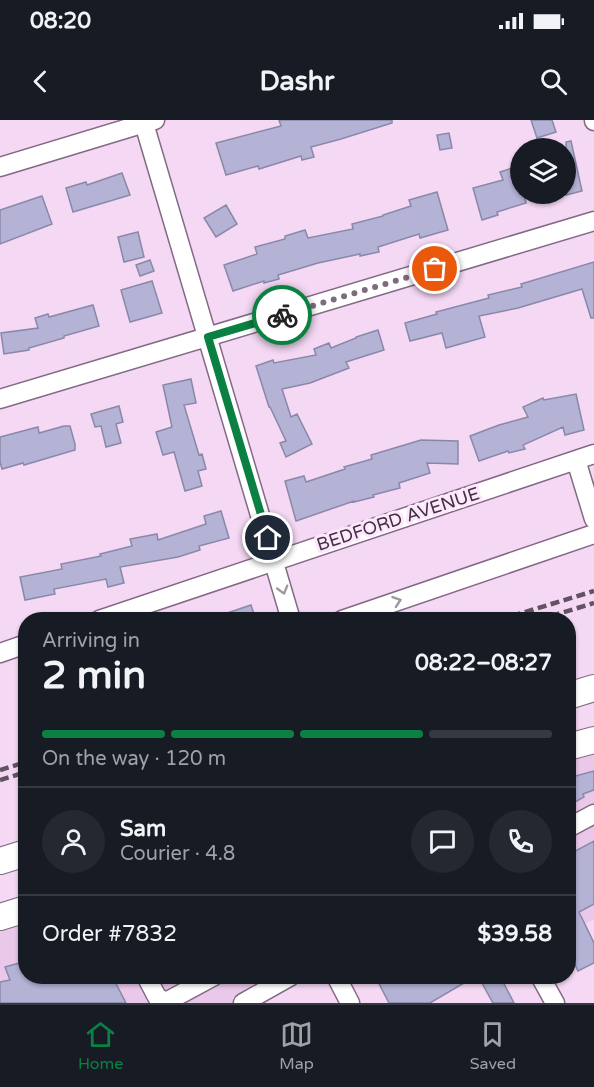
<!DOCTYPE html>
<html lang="en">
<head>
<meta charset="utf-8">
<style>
	:root { --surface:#171b24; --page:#242831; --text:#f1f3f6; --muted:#9ea1a6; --line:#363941; --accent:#0b8043 }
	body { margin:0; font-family:"Varela Round",sans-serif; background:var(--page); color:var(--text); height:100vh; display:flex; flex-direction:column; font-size:22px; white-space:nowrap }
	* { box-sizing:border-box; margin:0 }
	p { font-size:20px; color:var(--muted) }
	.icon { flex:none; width:33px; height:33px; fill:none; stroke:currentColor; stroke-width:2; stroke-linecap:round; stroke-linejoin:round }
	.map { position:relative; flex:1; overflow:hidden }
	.details { position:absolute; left:18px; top:492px; width:558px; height:372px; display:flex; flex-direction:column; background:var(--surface); border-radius:24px; box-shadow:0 2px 4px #0004 }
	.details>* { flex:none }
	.tools { position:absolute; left:510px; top:18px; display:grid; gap:12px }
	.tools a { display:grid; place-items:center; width:66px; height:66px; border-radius:50%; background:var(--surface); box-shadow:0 2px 4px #0004; font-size:30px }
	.pin { position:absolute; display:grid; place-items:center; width:51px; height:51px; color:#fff; margin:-26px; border:3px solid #fff; border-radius:50%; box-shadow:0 2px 6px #0007 }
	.courier { position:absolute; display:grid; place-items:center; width:60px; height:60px; margin:-30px; border:4px solid #0b8043; border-radius:50%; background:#fff; color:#222; box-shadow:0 2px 8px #0007 }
	.headline em { font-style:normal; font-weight:800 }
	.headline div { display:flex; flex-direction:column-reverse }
	.headline { display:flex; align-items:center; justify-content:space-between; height:102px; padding:0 24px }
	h1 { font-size:39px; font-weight:800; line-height:45px }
	.bar { display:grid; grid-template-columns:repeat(4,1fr); gap:9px 6px; align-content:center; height:72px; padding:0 24px }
	.bar i { height:8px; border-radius:4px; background:var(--line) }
	.bar .on { background:var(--accent) }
	.bar p { grid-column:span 4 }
	.line { display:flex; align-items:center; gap:15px; padding:0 24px; border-top:2px solid var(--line) }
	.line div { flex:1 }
	.round { display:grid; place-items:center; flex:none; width:63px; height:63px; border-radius:32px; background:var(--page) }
	.status { display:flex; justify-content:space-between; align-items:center; height:42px; padding:0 30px; background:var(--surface); direction:ltr }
	.status svg { height:16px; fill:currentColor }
	header { display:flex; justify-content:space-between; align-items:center; height:78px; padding:0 24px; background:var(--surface); font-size:27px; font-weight:800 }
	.tabs { display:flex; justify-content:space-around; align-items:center; height:84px; border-top:2px solid var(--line); background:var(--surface); font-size:16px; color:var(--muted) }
	.tabs a { display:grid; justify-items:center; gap:3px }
	.tabs .on { color:var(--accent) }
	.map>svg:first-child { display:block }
</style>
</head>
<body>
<div class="status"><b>08:20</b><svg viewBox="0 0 49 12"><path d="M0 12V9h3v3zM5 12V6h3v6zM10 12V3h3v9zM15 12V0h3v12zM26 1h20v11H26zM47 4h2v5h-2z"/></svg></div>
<header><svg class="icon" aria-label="back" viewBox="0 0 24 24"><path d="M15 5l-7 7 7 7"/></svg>Dashr<svg class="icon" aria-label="search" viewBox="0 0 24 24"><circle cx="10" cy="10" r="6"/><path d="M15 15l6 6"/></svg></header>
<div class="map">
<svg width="594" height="883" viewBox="0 0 594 883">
	<rect width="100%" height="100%" fill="#f4d8f4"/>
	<path fill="#eac8ea" d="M594 625V799L569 813 568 632Z
		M25 793 26 856 297 857 247 883H0V801Z"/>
	<path fill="#b4b2d5" stroke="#8a88a9" stroke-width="1.5" d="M279 0H392V3L341 19 311 27 314 37 302 40 301 36 259 49 258 46 226 55 216 23 281 6Z
		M531 0H552L556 12 537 18Z
		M449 13 452 28 440 30 437 15Z
		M571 21 582 71 566 75V22Z
		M515 47 520 64V74H524L526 83 497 92 498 95 482 100 473 68 503 60 500 52Z
		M122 53 130 75 73 92 66 68 86 62 87 65Z
		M437 72 448 110 420 118 419 114 378 127 379 132 360 136V134L318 143 278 155 279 159 264 163V161L233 171 224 145 257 134 255 127 285 119V116L305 110 308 118 353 109 352 104 383 96V95L411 86 409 80Z
		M42 76 52 104 0 124V90Z
		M226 85 237 104 216 117 204 98Z
		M138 112 144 137 124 142 118 117Z
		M150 140 154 151 140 156 136 145Z
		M594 142V198H591L582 169 518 188 479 196 485 217 446 228 442 213 410 221 405 203 437 194 436 192 489 178 488 175 522 167 521 164Z
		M152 161 162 193 130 202 121 170Z
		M93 185 99 206 64 216V218L29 228V230L4 234 1 213 38 208 35 198 48 194 49 197Z
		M378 210 384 230 346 242 349 248 310 263 282 269 291 297 297 294 312 324 286 337 280 323 286 321 270 287H269L256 246 273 240 274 243 316 235 314 229 329 223 331 228 356 218V217Z
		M191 259 196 283 184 285 199 335 202 334 206 349 198 351 202 366 185 371 174 332 163 335 156 312 172 307 163 265Z
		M576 274 584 310 565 315 563 307 523 325 525 329 509 333 508 331 479 341 470 316 499 305 528 297 523 287 543 278 544 280Z
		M119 286 123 302 116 304 121 323 106 327 101 306 95 307 91 294Z
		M64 306H70L75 324V330L24 345 23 343 2 349 0 342V317L38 307 39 313Z
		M421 320 458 321V344L427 343 430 353 399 363 400 368 373 375 374 377 354 382V381L296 401 285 361 304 356 306 362 345 349 344 347 372 339 371 335Z
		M221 391 229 418 199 426 200 430 178 437 120 447 124 463 108 467 106 459 54 469 55 474 25 480 20 457 62 449 61 444 101 436 100 434 132 426 130 419 157 414 158 420 206 404 204 396Z
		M251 485 256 500H215V497Z
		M594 651V670L583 674 584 677 568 686V658Z
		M594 721V784L579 792 594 823V843L578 851 568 831V735Z
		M26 841V856H112L126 883H0V862L10 860 5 847Z
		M375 856H476L430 883H389Z
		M478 856H500L514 883H493Z"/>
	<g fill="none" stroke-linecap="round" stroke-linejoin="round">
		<g stroke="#836a84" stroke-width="21">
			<path id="minor" d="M143 0 291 500
				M594 0V1
				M0 47 155 0
				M0 279 594 101
				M576 340 594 399
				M99 500 594 334
				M342 500 594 414
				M0 533 26 524
				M568 708 594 694
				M146 856 157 877 166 882 214 856
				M336 856 350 883
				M540 856 555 883
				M243 883 291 856"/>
		</g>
		<g stroke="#836a84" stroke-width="28">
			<path id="highway" d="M568 576 594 568
				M568 627 594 620
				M0 741 26 733
				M0 797 26 789"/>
		</g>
		<use href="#minor" stroke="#fff" stroke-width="18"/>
		<use href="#highway" stroke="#fff" stroke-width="26"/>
		<path stroke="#615361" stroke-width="4.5" stroke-dasharray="9 4.5" stroke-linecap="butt" d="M499 500 594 471
			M538 500 594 483
			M0 650 26 642
			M0 660 26 652"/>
	</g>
	<defs><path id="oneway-chevron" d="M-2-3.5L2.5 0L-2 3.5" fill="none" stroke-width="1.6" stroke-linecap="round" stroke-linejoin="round" transform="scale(1.5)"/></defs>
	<g stroke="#9e989e">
		<use href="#oneway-chevron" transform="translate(283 470) rotate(74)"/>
		<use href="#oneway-chevron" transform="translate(397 481) rotate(-19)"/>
	</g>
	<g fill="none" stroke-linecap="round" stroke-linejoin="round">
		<path stroke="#7d6c7d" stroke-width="6" stroke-dasharray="0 10.8" d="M282 195 435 149"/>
		<path stroke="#0b8043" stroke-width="8" d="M268 418 208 217 282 195"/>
	</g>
	<g text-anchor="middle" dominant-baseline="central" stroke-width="6" stroke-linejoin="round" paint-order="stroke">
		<g font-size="18" fill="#3d323d" stroke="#fee7fe">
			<text transform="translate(398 399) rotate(-18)">BEDFORD AVENUE</text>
		</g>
	</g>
</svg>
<div class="tools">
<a><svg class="icon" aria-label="layers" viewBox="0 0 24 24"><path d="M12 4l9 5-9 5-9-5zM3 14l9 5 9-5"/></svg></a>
</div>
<div class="pin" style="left:435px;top:149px;background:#ea580c"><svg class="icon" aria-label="bag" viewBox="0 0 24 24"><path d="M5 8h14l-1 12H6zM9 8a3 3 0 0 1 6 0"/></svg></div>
<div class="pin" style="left:268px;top:418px;background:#1f2937"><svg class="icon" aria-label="home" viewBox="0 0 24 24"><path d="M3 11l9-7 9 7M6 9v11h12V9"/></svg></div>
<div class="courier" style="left:282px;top:195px"><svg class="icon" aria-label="bike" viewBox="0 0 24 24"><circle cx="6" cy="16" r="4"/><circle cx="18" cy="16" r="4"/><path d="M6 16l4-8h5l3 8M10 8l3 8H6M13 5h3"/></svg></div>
<section class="details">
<div class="headline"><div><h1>2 min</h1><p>Arriving in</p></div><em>08:22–08:27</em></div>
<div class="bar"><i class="on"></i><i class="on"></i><i class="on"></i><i></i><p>On the way · 120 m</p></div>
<div class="line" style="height:108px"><a class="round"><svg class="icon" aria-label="person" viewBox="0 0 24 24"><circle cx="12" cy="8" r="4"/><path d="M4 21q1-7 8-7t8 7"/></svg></a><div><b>Sam</b><p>Courier · 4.8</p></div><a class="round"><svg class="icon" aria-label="chat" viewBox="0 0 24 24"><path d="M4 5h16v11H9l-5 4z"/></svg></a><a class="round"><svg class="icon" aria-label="phone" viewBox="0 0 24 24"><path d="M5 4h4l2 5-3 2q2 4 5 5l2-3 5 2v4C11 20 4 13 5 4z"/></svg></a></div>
<div class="line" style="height:78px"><div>Order #7832</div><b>$39.58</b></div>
</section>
</div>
<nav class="tabs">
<a class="on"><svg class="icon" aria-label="home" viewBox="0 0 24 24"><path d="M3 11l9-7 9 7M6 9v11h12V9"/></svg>Home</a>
<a><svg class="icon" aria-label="map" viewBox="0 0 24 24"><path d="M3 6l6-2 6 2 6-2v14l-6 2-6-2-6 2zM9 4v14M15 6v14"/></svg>Map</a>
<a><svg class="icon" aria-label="saved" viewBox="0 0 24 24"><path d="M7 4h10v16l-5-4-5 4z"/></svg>Saved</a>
</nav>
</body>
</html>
